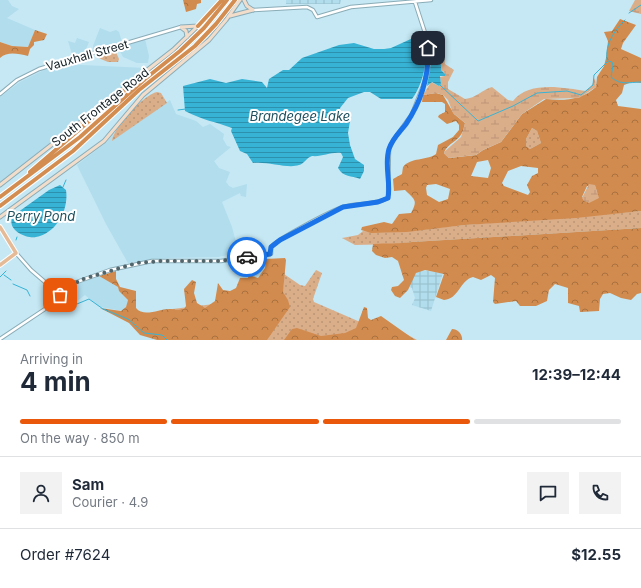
<!DOCTYPE html>
<html lang="en">
<head>
<meta charset="utf-8">
<style>
	:root { --surface:#fff; --page:#f2f2f3; --text:#1f2937; --muted:#747a83; --line:#e0e1e3; --accent:#ea580c }
	body { margin:0; font-family:Inter,sans-serif; background:var(--page); color:var(--text); height:100vh; display:flex; flex-direction:column; font-size:15px; white-space:nowrap }
	* { box-sizing:border-box; margin:0 }
	p { font-size:13px; color:var(--muted) }
	.icon { flex:none; width:22px; height:22px; fill:none; stroke:currentColor; stroke-width:2; stroke-linecap:round; stroke-linejoin:round }
	.map { position:relative; height:340px; overflow:hidden }
	.details { display:flex; flex-direction:column; background:var(--surface); flex:1 }
	.details>* { flex:none }
	.pin { position:absolute; display:grid; place-items:center; width:34px; height:34px; color:#fff; margin:-17px; border-radius:8px; box-shadow:0 2px 6px #0006 }
	.courier { position:absolute; display:grid; place-items:center; width:40px; height:40px; margin:-20px; border:3px solid #1a73e8; border-radius:50%; background:#fff; color:#222; box-shadow:0 1px 5px #0007 }
	.headline em { font-style:normal; font-weight:700 }
	.headline div { display:flex; flex-direction:column-reverse }
	.headline { display:flex; align-items:center; justify-content:space-between; height:68px; padding:0 20px }
	h1 { font-size:26px; font-weight:700; line-height:30px }
	.bar { display:grid; grid-template-columns:repeat(4,1fr); gap:6px 4px; align-content:center; height:48px; padding:0 20px }
	.bar i { height:5px; border-radius:3px; background:var(--line) }
	.bar .active { background:var(--accent) }
	.bar p { grid-column:span 4 }
	.line { display:flex; align-items:center; gap:10px; padding:0 20px; border-top:1px solid var(--line) }
	.line div { flex:1 }
	.round { display:grid; place-items:center; flex:none; width:42px; height:42px; border-radius:0px; background:var(--page) }
	.map>svg:first-child { display:block }
</style>
</head>
<body>
<div class="map">
<svg width="641" height="340" viewBox="0 0 641 340">
	<defs>
		<pattern id="industrial-grid" width="8" height="8" patternUnits="userSpaceOnUse"><rect width="8" height="8" fill="#b1dded"/><path d="M0 4h8M4 0v8" fill="none" stroke="#97bdcb"/></pattern>
		<pattern id="grass-dots" width="8" height="8" patternUnits="userSpaceOnUse"><rect width="8" height="8" fill="#dbae8a"/><path d="M2 2h.1M6 6h.1" fill="none" stroke="#bb9577" stroke-width="1.8" stroke-linecap="round"/></pattern>
		<pattern id="forest-crowns" width="20" height="18" patternUnits="userSpaceOnUse"><rect width="20" height="18" fill="#d28b4e"/><path d="M2 6a3 3 0 1 1 6 0M12 15a3 3 0 1 1 6 0" fill="none" stroke="#a97140"/></pattern>
		<pattern id="wetland-marsh" width="20" height="14" patternUnits="userSpaceOnUse"><rect width="20" height="14" fill="#dbae8a"/><path d="M1 5h8M5 5V1M11 12h8M15 12V8" fill="none" stroke="#bb9577"/></pattern>
		<pattern id="water-rules" width="6" height="5" patternUnits="userSpaceOnUse"><rect width="6" height="5" fill="#37b3d6"/><path d="M0 2.5h6" fill="none" stroke="#2d91ad"/></pattern>
	</defs>
	<rect width="100%" height="100%" fill="#c5e8f4"/>
	<path fill="#b1dded" d="M0 0H8L12 6 19 9 7 18 35 30 28 47 12 46 0 42Z
		M100 28 110 32 116 30 119 32 122 42 93 50V46Z
		M77 38 89 42 84 54 73 57 68 41 75 43Z
		M145 39 149 56 148 63H137L123 57 120 51 121 47Z
		M81 65 146 68 0 182V97L20 82 44 70 61 66Z
		M170 100 176 114 196 121 203 127 210 124 224 134 223 139 227 146 231 147 214 161 219 168 230 172 226 182 229 186 233 188 247 184 246 197 241 196 240 193 222 202 232 227 238 250 233 254 218 257 168 258 128 263 106 224 77 165 107 142 114 133 112 140Z
		M99 276 118 287 119 291 128 300 126 307 123 311 100 307 85 295 73 304 66 296V294L75 285Z"/>
	<path fill="url(#industrial-grid)" d="M286 0H341L340 4H286Z
		M420 270 443 273 431 311 412 305 415 298 412 288 409 287 410 284 413 276Z"/>
	<path fill="url(#grass-dots)" d="M112 49 115 50 119 59 118 62H108L96 57 100 53Z
		M157 92 161 93 167 103 112 141C113 128 144 94 157 92Z
		M532 128 537 131 541 143 530 149 526 146V139Z
		M641 211V228L412 242 397 244 355 245 342 238 358 235 363 231C397 235 431 228 465 225 524 220 582 217 641 211Z
		M316 270 322 273 313 299 314 302 374 328 399 330 417 340H164V310L214 304 283 289 284 274 300 285 305 286Z"/>
	<path fill="url(#forest-crowns)" fill-rule="evenodd" d="M183 0H201V3L197 4 196 9 186 12Z
		M620 19 636 25 623 43 621 49 641 58V83L632 82 624 85 622 93 616 100 618 106 641 109V211L576 218 465 225 407 232 371 233 361 230 362 227 384 222 392 224 399 214 411 213C418 200 415 200 405 190L394 191 393 179 402 174 403 167C411 157 426 161 436 154L438 145 453 137 459 130V125L456 121 447 124 438 117 439 115 445 112V104L442 102H422L423 95 436 93 443 95 454 114 465 123C463 142 448 141 444 153L449 158 476 155 483 150 501 142 522 114 546 99C564 101 582 100 596 87L597 77 604 66 606 58 608 41 604 32 612 31ZM532 128 537 131 541 143 530 149 526 146V139ZM488 160 491 168 488 178 471 176 477 162ZM521 166 538 168V173L532 176 527 185 530 192 528 195 504 186 502 183 508 171ZM436 184 450 189 448 199 439 202 427 195 426 188 427 185ZM587 186H595L598 195 582 197Z
		M35 30 47 34 44 40 34 42V45L30 49 28 56C18 54 8 51 0 58V42L12 46 28 47Z
		M641 228V293L637 294 631 300 621 298 610 293 603 294 600 299 599 311 580 312 579 306 568 303V288L555 284 549 290 547 301 536 306H520L516 301 495 304 493 302 495 278 491 275 481 280 473 277C460 280 459 299 444 300L436 297 444 274 425 270 416 273 408 290 400 298 395 296 391 290 392 287 398 286 404 280 398 261 392 257 385 258 376 255 372 251 373 244C386 243 399 244 412 242Z
		M285 258 286 260 283 292 288 300 290 307 267 340H157L140 335 129 323 100 308 121 311 126 307 128 300 119 291 118 287 99 276 116 271V279L120 287 136 291V308C144 318 161 308 171 309 176 310 179 310 184 309L186 306 184 289 192 280 196 282 194 293 197 303 205 308 215 301 218 283 223 290 230 291 236 288 240 278H248L250 262 253 263 252 276 258 278 265 268 266 259Z
		M364 307 367 308 368 318 371 320 381 316 415 340H284L292 329 297 328 321 336 345 333 356 328Z
		M452 329C458 329 463 335 462 340H446Z"/>
	<path fill="url(#wetland-marsh)" d="M635 0H641V14L629 11Z
		M441 56 444 57 445 64 454 70 448 82V89L465 99C476 98 482 90 492 87L508 100 513 101C529 80 564 88 586 91L592 85 595 78 596 87 579 98 544 99 522 114 501 142 483 150 476 155 449 158 445 155 444 152 461 137 465 123 453 113 448 100 443 95 437 93 423 95 431 82 439 86 441 83 440 77 445 76 444 72 441 70V66L436 61 432 62V58Z
		M589 184 595 185 599 198 589 203 584 201 582 198Z"/>
	<path fill="url(#water-rules)" d="M413 38C435 46 423 85 412 99H381L370 92H364L348 98 340 108 341 113 350 121 348 133 350 145 355 159 364 165V171L360 179C351 175 344 178 338 168L343 157 341 153C330 152 322 157 312 156 306 158 304 164 299 165 288 169 267 161 253 163L247 154 240 151 231 131 232 128C216 122 202 120 185 111L183 86 210 79 226 83 242 79 262 82 267 88 269 79 283 70H289L302 58 339 45 354 43 374 49H384L391 48Z
		M439 61 441 65V70L445 74V76H440L441 84 439 86 432 82 427 86 431 62Z
		M60 185 66 190C69 209 57 233 36 237 25 239 4 228 14 215L49 190Z"/>
	<g fill="none" stroke-linecap="round" stroke-linejoin="round">
		<path stroke="#37b3d6" stroke-width="1" d="M629 13 641 5
			M607 60C605 44 614 31 625 20
			M440 85 478 121 513 106 537 93 567 91 581 95 593 85 594 75 608 61 612 62 613 66 611 77C621 86 629 82 641 82
			M178 110 186 109
			M63 187 66 180
			M16 240 17 237
			M4 275 11 280
			M0 277 6 271
			M13 284 27 290 30 296
			M77 304 89 299 103 309 128 319 144 333 162 335 167 340"/>
		<g stroke="#8aacb7" stroke-width="4.5">
			<path id="tertiary" d="M253 10 307 7 313 10 317 17 351 7 431 0
				M0 94 17 80 39 69 181 27
				M16 253 31 270 60 295
				M0 339 51 305 74 283 110 270 152 261H221L271 254V247C277 239 331 211 343 207 358 202 374 206 388 198L389 149 394 139 412 114 423 86 428 70 427 39 415 2"/>
		</g>
		<g stroke="#8aacb7" stroke-width="5">
			<path id="secondary" d="M244 0 247 6 253 10
				M230 16 253 10
				M181 27 198 26
				M182 28 186 31 187 37
				M0 185 173 50 198 26
				M0 217 104 141 143 95 209 40 226 20 240 0"/>
		</g>
		<g stroke="#fff" stroke-width="5.5">
			<path id="primary" d="M0 227 16 253 0 265"/>
		</g>
		<g stroke="#fff" stroke-width="6">
			<path id="motorway" d="M198 26 222 0
				M30 172 124 91 130 84
				M0 197 80 137 145 79 180 51 204 28 227 0
				M0 206 73 151 139 90 195 46 216 24 235 0"/>
		</g>
		<use href="#tertiary" stroke="#fff" stroke-width="2.5"/>
		<use href="#secondary" stroke="#f2ddcb" stroke-width="3"/>
		<use href="#primary" stroke="#e5bb97" stroke-width="3.5"/>
		<use href="#motorway" stroke="#d48d51" stroke-width="4"/>
	</g>
	<g fill="none" stroke-linecap="round" stroke-linejoin="round">
		<path stroke="#50656c" stroke-width="4" stroke-dasharray="0 7.2" d="M60 295 80 280 137 263 161 261H221L247 257"/>
		<path stroke="#1a73e8" stroke-width="5" d="M247 257 270 254 271 247 280 240 343 207 378 202 388 198C391 182 384 165 389 149 392 139 400 132 406 124 421 102 429 75 428 48"/>
	</g>
	<g text-anchor="middle" dominant-baseline="central" stroke-width="4" stroke-linejoin="round" paint-order="stroke">
		<g font-size="12" fill="#111e23" stroke="#fff">
			<text transform="translate(87 55) rotate(-16)">Vauxhall Street</text>
			<text transform="translate(100 107) rotate(-38)">South Frontage Road</text>
		</g>
		<g font-size="13" font-style="italic" fill="#1e505f" stroke="#fff">
			<text x="300" y="116">Brandegee Lake</text>
			<text x="41" y="216">Perry Pond</text>
		</g>
	</g>
</svg>
<div class="pin" style="left:60px;top:295px;background:#ea580c"><svg class="icon" aria-label="bag" viewBox="0 0 24 24"><path d="M5 8h14l-1 12H6zM9 8a3 3 0 0 1 6 0"/></svg></div>
<div class="pin" style="left:428px;top:48px;background:#1f2937"><svg class="icon" aria-label="home" viewBox="0 0 24 24"><path d="M3 11l9-7 9 7M6 9v11h12V9"/></svg></div>
<div class="courier" style="left:247px;top:257px"><svg class="icon" aria-label="car" viewBox="0 0 24 24"><path d="M5 17H2v-5l4-1 3-4h7l3 4 3 1v5h-3M9 17h6M6 11h13"/><circle cx="7" cy="17" r="2"/><circle cx="17" cy="17" r="2"/></svg></div>
</div>
<section class="details">
<div class="headline"><div><h1>4 min</h1><p>Arriving in</p></div><em>12:39–12:44</em></div>
<div class="bar"><i class="active"></i><i class="active"></i><i class="active"></i><i></i><p>On the way · 850 m</p></div>
<div class="line" style="height:72px"><a class="round"><svg class="icon" aria-label="person" viewBox="0 0 24 24"><circle cx="12" cy="8" r="4"/><path d="M4 21q1-7 8-7t8 7"/></svg></a><div><b>Sam</b><p>Courier · 4.9</p></div><a class="round"><svg class="icon" aria-label="chat" viewBox="0 0 24 24"><path d="M4 5h16v11H9l-5 4z"/></svg></a><a class="round"><svg class="icon" aria-label="phone" viewBox="0 0 24 24"><path d="M5 4h4l2 5-3 2q2 4 5 5l2-3 5 2v4C11 20 4 13 5 4z"/></svg></a></div>
<div class="line" style="height:52px"><div>Order #7624</div><b>$12.55</b></div>
</section>
</body>
</html>
